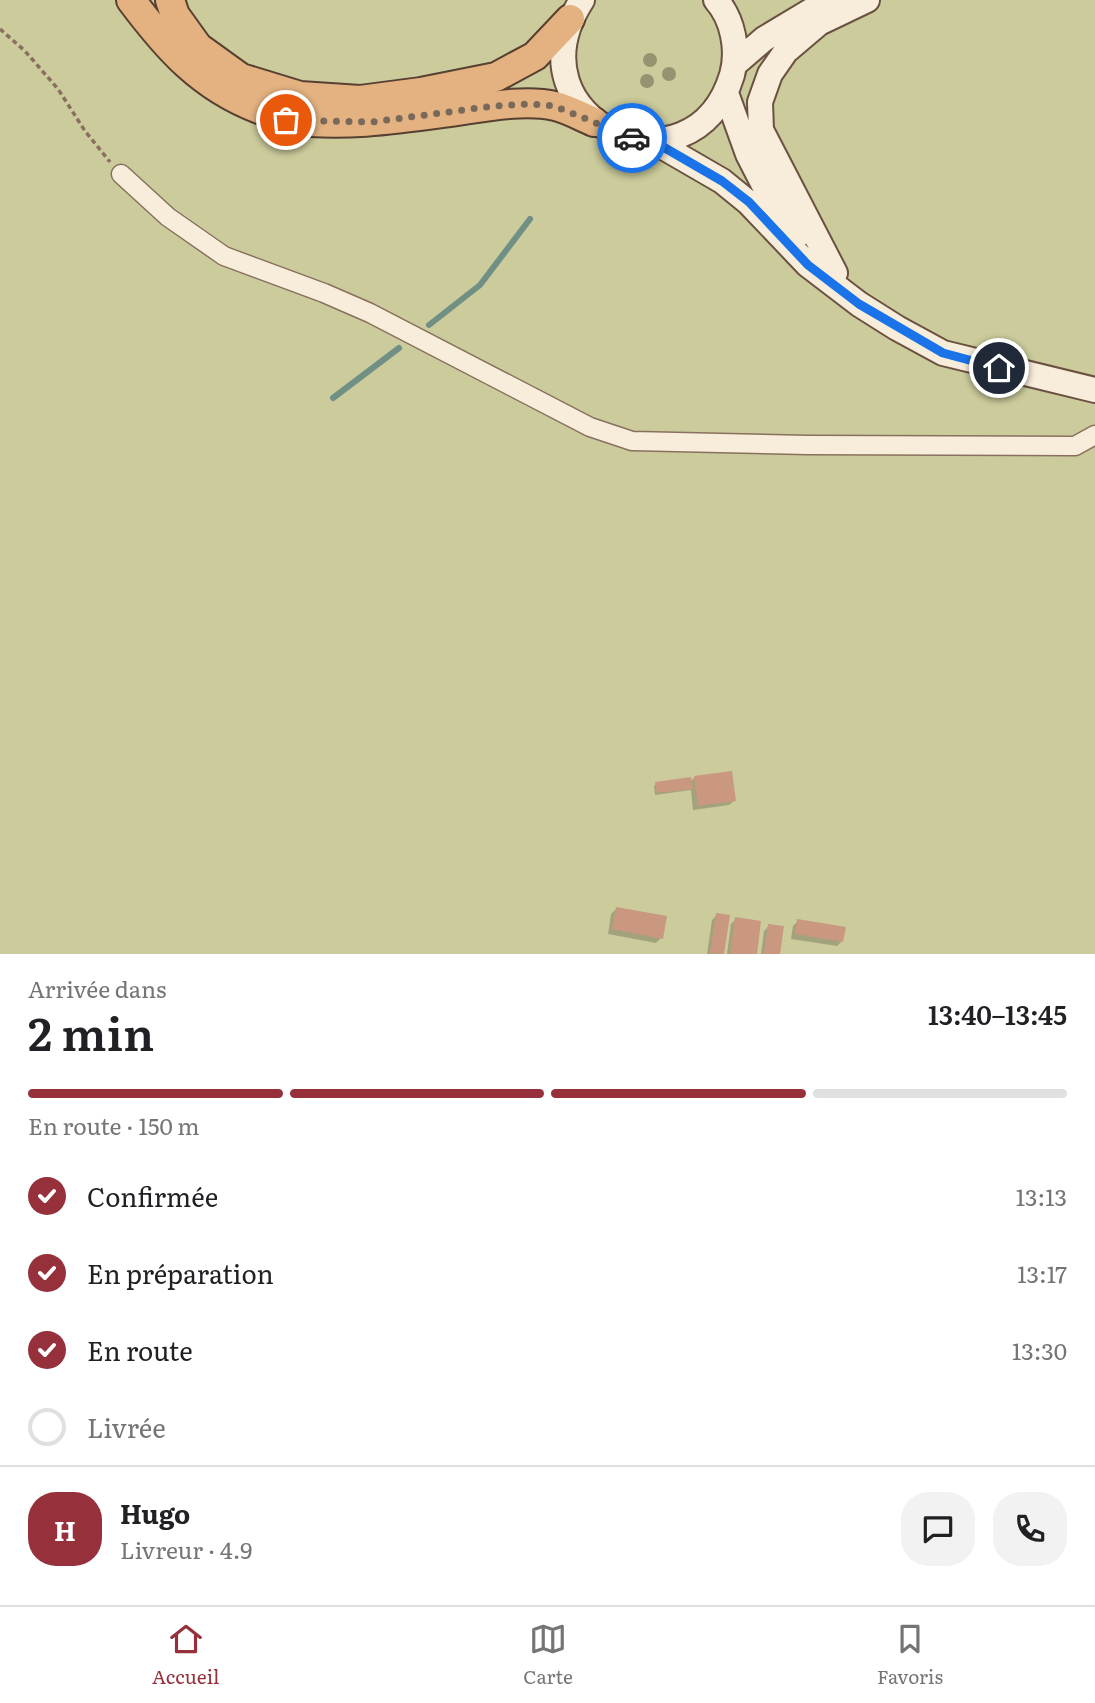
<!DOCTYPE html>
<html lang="fr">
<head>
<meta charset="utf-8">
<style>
	:root { --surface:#fff; --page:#f2f2f2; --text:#202124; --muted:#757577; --line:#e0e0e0; --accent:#96303b }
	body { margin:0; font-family:Literata,serif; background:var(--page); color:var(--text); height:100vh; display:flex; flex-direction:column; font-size:26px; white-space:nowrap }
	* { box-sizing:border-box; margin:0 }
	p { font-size:23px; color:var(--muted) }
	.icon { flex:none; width:38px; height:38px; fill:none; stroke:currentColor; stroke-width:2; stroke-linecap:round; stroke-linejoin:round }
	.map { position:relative; height:954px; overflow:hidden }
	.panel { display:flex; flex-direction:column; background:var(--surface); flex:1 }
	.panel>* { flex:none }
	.pin { position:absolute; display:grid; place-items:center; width:60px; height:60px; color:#fff; margin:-30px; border:4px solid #fff; border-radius:50%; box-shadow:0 2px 7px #0007 }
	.courier { position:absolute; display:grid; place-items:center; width:70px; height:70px; margin:-35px; border:5px solid #1a73e8; border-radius:50%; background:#fff; color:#222; box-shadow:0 2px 9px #0007 }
	.head em { font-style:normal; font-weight:600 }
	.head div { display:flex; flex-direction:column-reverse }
	.head { display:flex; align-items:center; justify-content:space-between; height:119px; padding:0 28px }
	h1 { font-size:46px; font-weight:600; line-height:52px }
	.bar { display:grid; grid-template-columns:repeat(4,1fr); gap:10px 7px; align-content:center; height:84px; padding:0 28px }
	.bar i { height:9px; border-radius:5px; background:var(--line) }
	.bar .current { background:var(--accent) }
	.bar p { grid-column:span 4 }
	.line { display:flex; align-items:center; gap:18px; padding:0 28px; border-top:2px solid var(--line) }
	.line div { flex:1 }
	.round { display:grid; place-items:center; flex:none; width:74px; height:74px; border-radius:28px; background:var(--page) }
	ol { padding:0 28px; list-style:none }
	li { display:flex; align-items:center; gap:21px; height:77px }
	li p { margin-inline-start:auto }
	li .icon { padding:7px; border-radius:50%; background:var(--accent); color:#fff; stroke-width:4 }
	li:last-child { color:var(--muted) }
	li i { width:38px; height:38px; border:4px solid var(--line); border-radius:50% }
	.menu { display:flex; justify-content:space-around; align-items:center; height:98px; border-top:2px solid var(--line); background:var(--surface); font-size:19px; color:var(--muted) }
	.menu a { display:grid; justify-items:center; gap:4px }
	.menu .current { color:var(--accent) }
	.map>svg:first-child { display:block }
</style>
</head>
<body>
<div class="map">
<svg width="1095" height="954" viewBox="0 0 1095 954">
	<rect width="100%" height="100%" fill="#eddec8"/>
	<path fill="#cbcb9c" d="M0 0H1095V954H0Z"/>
	<path fill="#0003" d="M695 777 735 800 729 805 693 810 691 790 655 795 654 786 656 784 690 782Z
		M616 909 661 938 656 943 608 934 611 914Z
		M717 915 728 917 722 954H707L712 920Z
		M736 919 755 954H727L731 924Z
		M798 921 842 941 837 946 791 939 793 926Z
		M769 926 778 954H761L764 931Z"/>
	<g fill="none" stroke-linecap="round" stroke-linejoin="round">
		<path stroke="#709085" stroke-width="6" d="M429 325 480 285 530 219
			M333 398 399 348"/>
	</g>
	<path fill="#ca9780" d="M732 771 736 801 698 806 694 776Z
		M691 777 693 789 657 793 655 782Z
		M616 907 667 916 663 939 612 929Z
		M716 913 730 915 724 954 710 953Z
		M735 917 761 921 757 954H730Z
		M797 919 846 927 843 942 795 934Z
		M768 924 784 926 780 954H764Z"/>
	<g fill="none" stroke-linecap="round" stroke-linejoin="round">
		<g stroke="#89705e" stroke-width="21">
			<path id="minor" d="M121 174 168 217 224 256 324 293 370 313 590 427 632 441 808 445 1075 446 1095 435"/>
		</g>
		<g stroke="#6b5141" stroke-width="28">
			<path id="secondary" d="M582 0C504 122 693 204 732 75 739 50 733 19 716 0
				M735 64 764 39 829 0
				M726 93 748 154 768 193 801 233
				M653 141 722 181 749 203 808 265 859 304 897 328 943 353 1095 390
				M835 273 761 130 760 102 770 74 786 51 819 23 867 0"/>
		</g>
		<g stroke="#573f31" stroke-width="32">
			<path id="trunk" d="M131 0C167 48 201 87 259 109 268 113 279 118 289 120 340 127 392 120 443 113 476 109 522 98 555 106 568 109 582 117 594 122
				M170 0 175 15 198 47 241 78 300 96 360 100 421 92 496 77 535 56 570 19"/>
		</g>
		<path stroke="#89705e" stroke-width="3.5" stroke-dasharray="5 3.5" stroke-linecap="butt" d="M0 29 25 51 58 89 85 131 110 162"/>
		<use href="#minor" stroke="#f8eddb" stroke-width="18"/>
		<use href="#secondary" stroke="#f8eddb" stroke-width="24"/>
		<use href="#trunk" stroke="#e3b280" stroke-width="28"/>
	</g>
	<g fill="#969370">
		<circle cx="650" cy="60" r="7"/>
		<circle cx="669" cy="74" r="7"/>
		<circle cx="647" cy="81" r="7"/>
	</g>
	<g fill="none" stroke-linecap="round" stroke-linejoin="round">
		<path stroke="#79695b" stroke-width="7" stroke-dasharray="0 12.6" d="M286 120 372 122 494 106 530 104 554 106 594 122 622 137 632 138"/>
		<path stroke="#1a73e8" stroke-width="9" d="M632 138 653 141 722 181 749 202 808 265 859 304 943 353 999 368"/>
	</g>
</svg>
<div class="pin" style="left:286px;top:120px;background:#ea580c"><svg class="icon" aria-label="bag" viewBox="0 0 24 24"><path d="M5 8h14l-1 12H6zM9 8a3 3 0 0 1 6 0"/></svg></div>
<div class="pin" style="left:999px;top:368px;background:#1f2937"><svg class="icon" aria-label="home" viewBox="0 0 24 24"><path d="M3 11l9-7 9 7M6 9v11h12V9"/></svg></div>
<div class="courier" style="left:632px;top:138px"><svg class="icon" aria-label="car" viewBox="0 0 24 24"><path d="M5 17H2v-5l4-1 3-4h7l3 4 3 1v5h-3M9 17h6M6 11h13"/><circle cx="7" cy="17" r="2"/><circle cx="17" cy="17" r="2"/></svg></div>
</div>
<section class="panel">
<div class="head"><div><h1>2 min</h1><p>Arrivée dans</p></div><em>13:40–13:45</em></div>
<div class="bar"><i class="current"></i><i class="current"></i><i class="current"></i><i></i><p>En route · 150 m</p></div>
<ol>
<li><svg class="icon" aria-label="check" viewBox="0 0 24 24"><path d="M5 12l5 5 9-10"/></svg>Confirmée<p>13:13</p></li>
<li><svg class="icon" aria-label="check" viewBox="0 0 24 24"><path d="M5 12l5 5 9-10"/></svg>En préparation<p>13:17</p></li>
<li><svg class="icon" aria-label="check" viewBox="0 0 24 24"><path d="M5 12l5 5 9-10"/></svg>En route<p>13:30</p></li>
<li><i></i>Livrée</li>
</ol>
<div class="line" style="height:126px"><b class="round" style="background:var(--accent);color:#fff">H</b><div><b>Hugo</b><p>Livreur · 4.9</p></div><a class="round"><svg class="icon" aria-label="chat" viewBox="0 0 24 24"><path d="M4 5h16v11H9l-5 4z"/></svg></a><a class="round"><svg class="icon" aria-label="phone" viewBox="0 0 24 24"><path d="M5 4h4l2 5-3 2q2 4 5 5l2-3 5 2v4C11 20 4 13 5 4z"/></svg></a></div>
</section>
<nav class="menu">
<a class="current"><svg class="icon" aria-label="home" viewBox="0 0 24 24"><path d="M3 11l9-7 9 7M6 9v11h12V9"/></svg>Accueil</a>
<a><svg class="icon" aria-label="map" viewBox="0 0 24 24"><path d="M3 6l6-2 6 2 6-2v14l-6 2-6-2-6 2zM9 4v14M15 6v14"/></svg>Carte</a>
<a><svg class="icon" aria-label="saved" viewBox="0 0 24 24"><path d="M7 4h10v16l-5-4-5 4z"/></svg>Favoris</a>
</nav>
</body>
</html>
